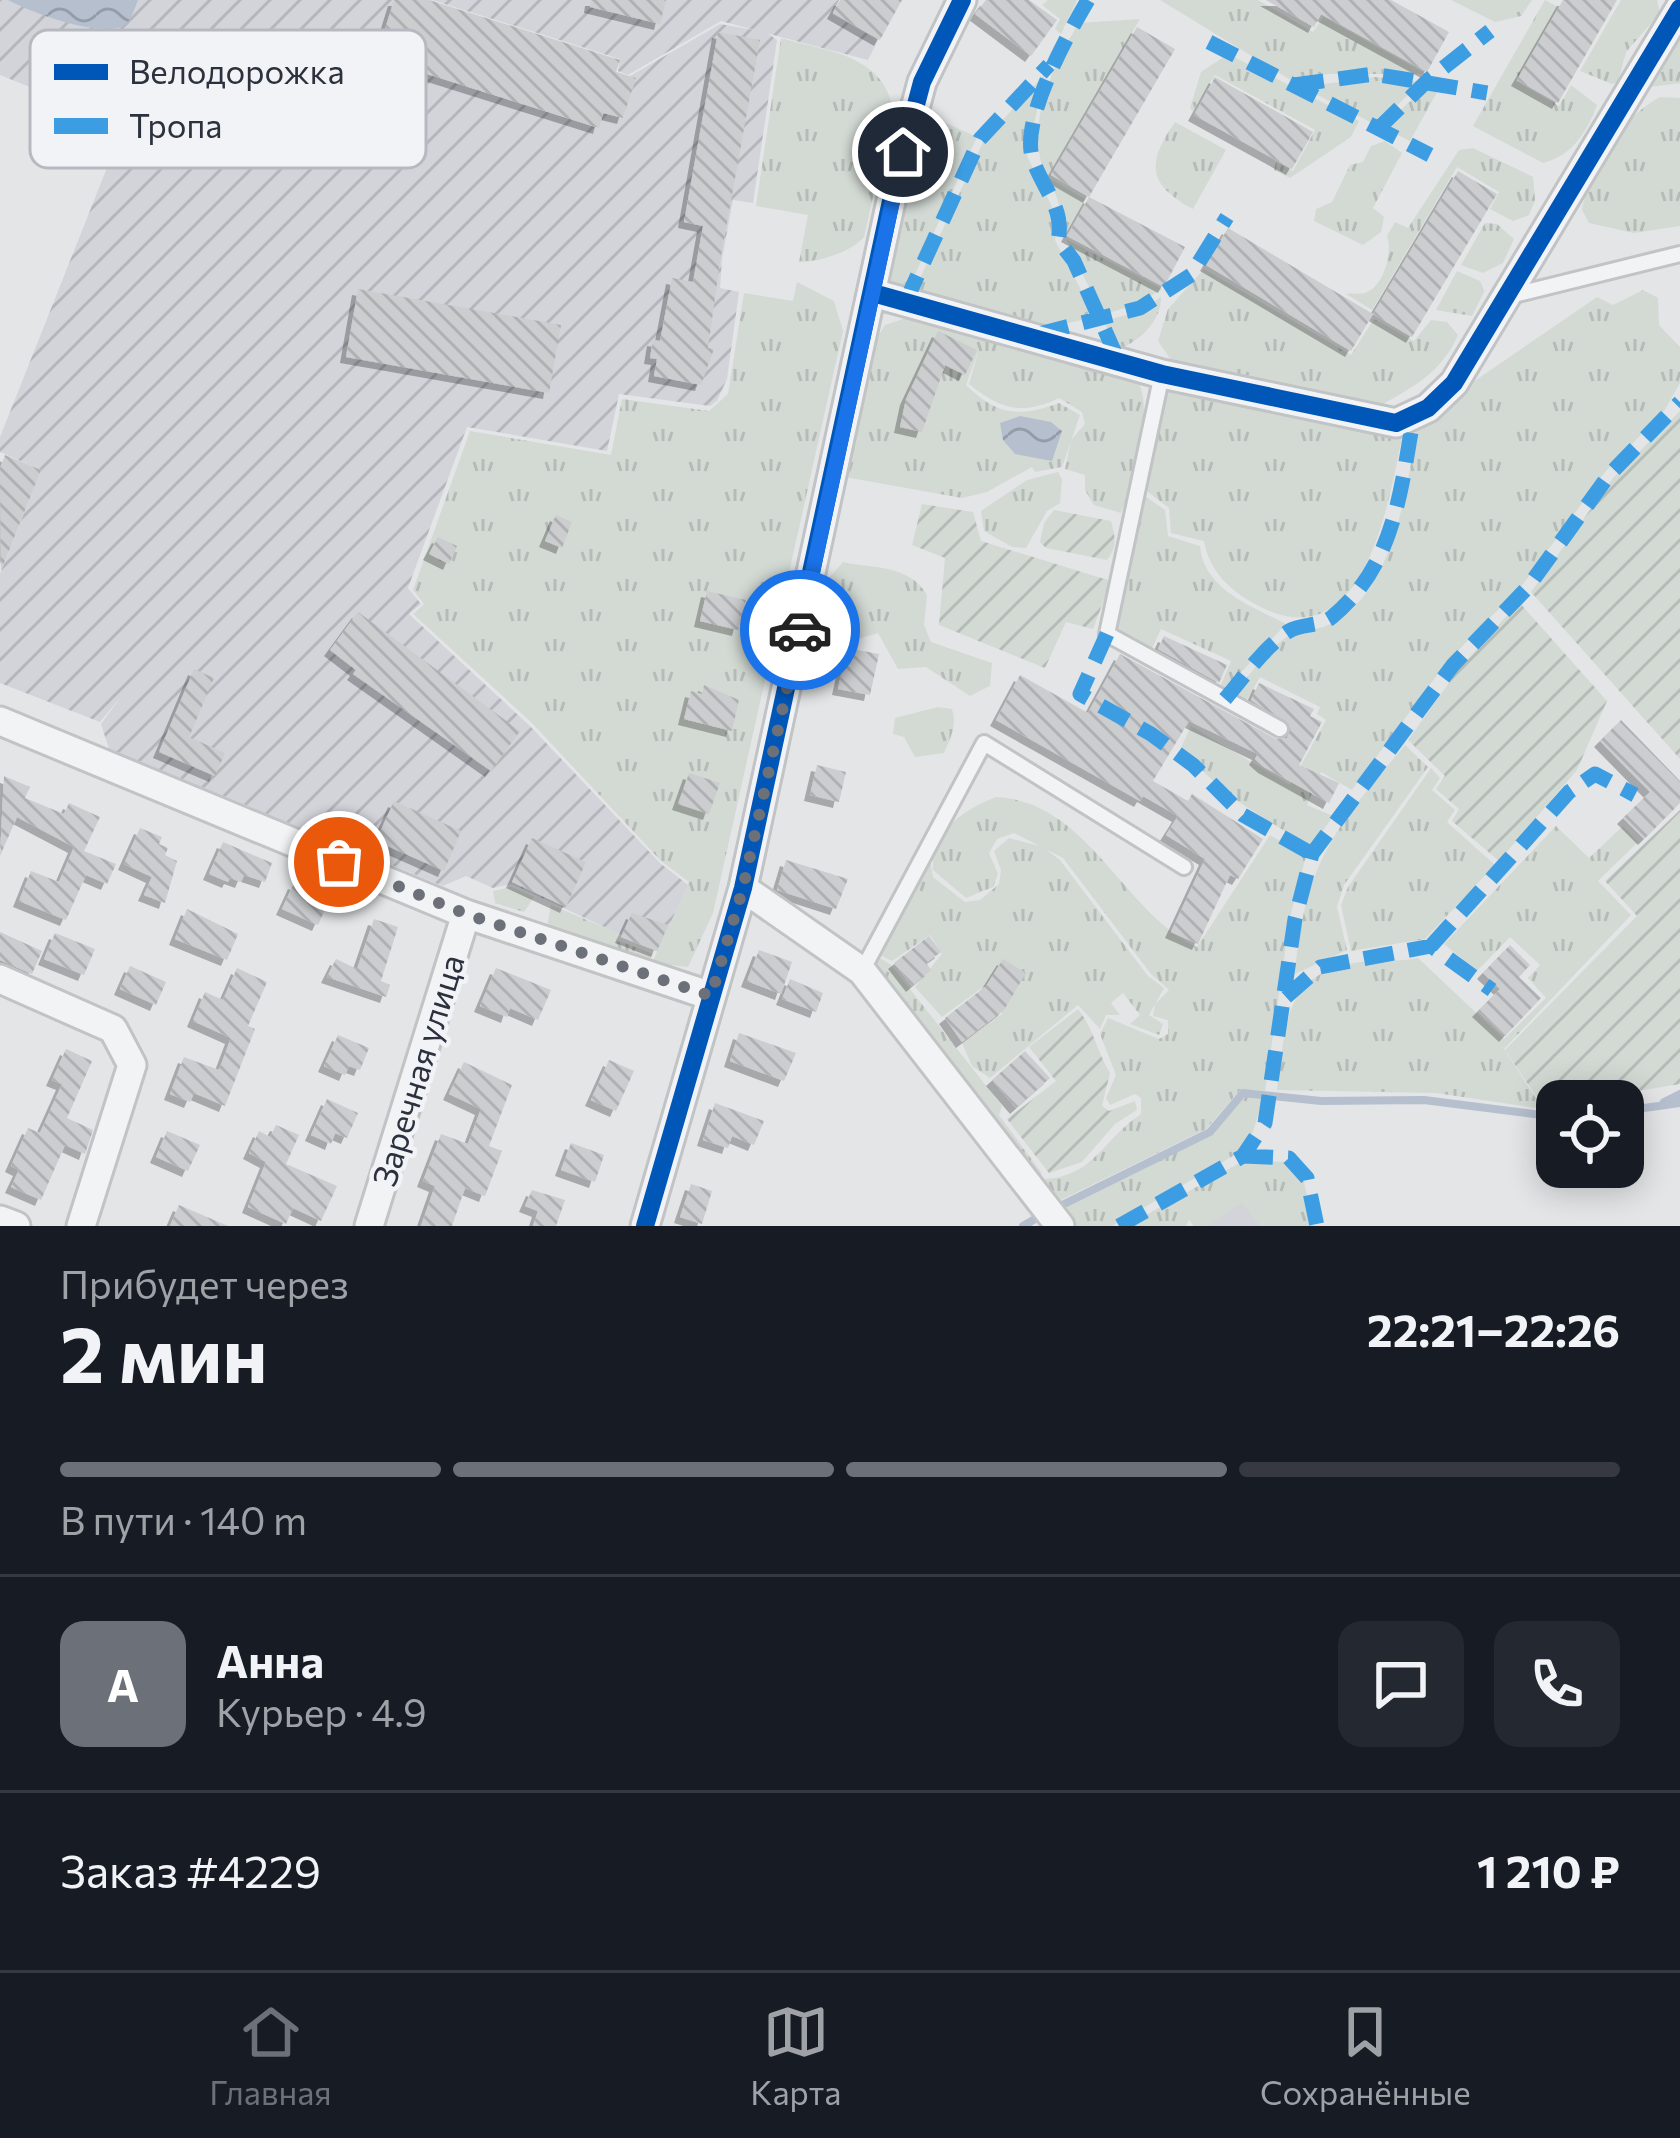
<!DOCTYPE html>
<html lang="ru">
<head>
<meta charset="utf-8">
<style>
	:root { --surface:#171b24; --page:#242831; --text:#f1f3f6; --muted:#9ea1a6; --line:#363941; --accent:#6c7079 }
	body { margin:0; font-family:Commissioner,sans-serif; background:var(--page); color:var(--text); height:100vh; display:flex; flex-direction:column; font-size:45px; white-space:nowrap }
	* { box-sizing:border-box; margin:0 }
	p { font-size:39px; color:var(--muted) }
	.icon { flex:none; width:66px; height:66px; fill:none; stroke:currentColor; stroke-width:2; stroke-linecap:round; stroke-linejoin:round }
	.map { position:relative; height:1226px; overflow:hidden }
	.panel { display:flex; flex-direction:column; background:var(--surface); flex:1 }
	.panel>* { flex:none }
	.controls { position:absolute; left:1536px; top:1080px; display:grid; gap:24px }
	.controls a { display:grid; place-items:center; width:108px; height:108px; border-radius:24px; background:var(--surface); box-shadow:0 6px 30px #0003; font-size:60px }
	.pin { position:absolute; display:grid; place-items:center; width:102px; height:102px; color:#fff; margin:-51px; border:6px solid #fff; border-radius:50%; box-shadow:0 3px 12px #0007 }
	.courier { position:absolute; display:grid; place-items:center; width:120px; height:120px; margin:-60px; border:9px solid #1a73e8; border-radius:50%; background:#fff; color:#222; box-shadow:0 3px 15px #0007 }
	.summary em { font-style:normal; font-weight:700 }
	.summary div { display:flex; flex-direction:column-reverse }
	.summary { display:flex; align-items:center; justify-content:space-between; height:204px; padding:0 60px }
	h1 { font-size:78px; font-weight:700; line-height:90px }
	.bar { display:grid; grid-template-columns:repeat(4,1fr); gap:18px 12px; align-content:center; height:144px; padding:0 60px }
	.bar i { height:15px; border-radius:9px; background:var(--line) }
	.bar .selected { background:var(--accent) }
	.bar p { grid-column:span 4 }
	.line { display:flex; align-items:center; gap:30px; padding:0 60px; border-top:3px solid var(--line) }
	.line div { flex:1 }
	.round { display:grid; place-items:center; flex:none; width:126px; height:126px; border-radius:24px; background:var(--page) }
	.tabs { display:flex; justify-content:space-around; align-items:center; height:168px; border-top:3px solid var(--line); background:var(--surface); font-size:33px; color:var(--muted) }
	.tabs a { display:grid; justify-items:center; gap:6px }
	.tabs .selected { color:var(--accent) }
	.map>svg:first-child { display:block }
</style>
</head>
<body>
<div class="map">
<svg width="1680" height="1226" viewBox="0 0 1680 1226">
	<defs>
		<pattern id="industrial-furrows" width="10" height="10" patternUnits="userSpaceOnUse" patternTransform="scale(3)"><rect width="10" height="10" fill="#d2d4da"/><path d="M-1 1l2-2M0 10L10 0M9 11l2-2" fill="none" stroke="#b4b6bc"/></pattern>
		<pattern id="grass-tufts" width="24" height="20" patternUnits="userSpaceOnUse" patternTransform="scale(3)"><rect width="24" height="20" fill="#d3dad4"/><path d="M3 7l-1-3M5 7V3M7 7l1-3M15 17l-1-3M17 17v-4M19 17l1-3" fill="none" stroke="#b5bcb7"/></pattern>
		<pattern id="garden-furrows" width="10" height="10" patternUnits="userSpaceOnUse" patternTransform="scale(3)"><rect width="10" height="10" fill="#d3dad4"/><path d="M-1 1l2-2M0 10L10 0M9 11l2-2" fill="none" stroke="#b5bcb7"/></pattern>
		<pattern id="water-waves" width="16" height="10" patternUnits="userSpaceOnUse" patternTransform="scale(3)"><rect width="16" height="10" fill="#b5bfce"/><path d="M0 5q4-4 8 0t8 0" fill="none" stroke="#939ca9"/></pattern>
		<pattern id="building-back-hatch" width="6" height="6" patternUnits="userSpaceOnUse" patternTransform="scale(3)"><rect width="6" height="6" fill="#cbcdcf"/><path d="M-1 5l2 2M0 0l6 6M5-1l2 2" fill="none" stroke="#aeb0b3"/></pattern>
		<filter id="shadow"><feDropShadow dx="-6" dy="6" stdDeviation="0" flood-color="#0004"/></filter>
	</defs>
	<rect width="100%" height="100%" fill="#e3e5e7"/>
	<path fill="#d2d4da" d="M1258 1179 1291 1226H1192Z"/>
	<path fill="url(#industrial-furrows)" d="M0 0H394L377 58 598 128 604 113 623 118 635 79 630 76 720 24 766 32 777 40 753 203 733 200 722 259 720 288 739 292 727 379 717 401 710 406 619 394 607 451 467 427 408 588 421 604 409 614 530 726 660 863 688 885 658 952 512 884 493 888 466 876 443 886 109 749 101 724 121 697 100 722 0 683V574L41 470 0 452V437L124 125 0 75Z
		M432 0H839L832 14 878 40 868 60 721 21 628 75 618 71 620 59Z"/>
	<path fill="url(#grass-tufts)" d="M1048 0H1077L1061 34 1055 29 1060 19 1042 5Z
		M1160 0H1258L1313 32 1323 17 1426 74H1328L1294 82Z
		M1451 0H1532L1521 16 1495 22Z
		M1545 0 1558 7 1516 81 1559 106 1571 85 1597 105C1587 132 1572 156 1543 163L1473 126Z
		M1621 0H1657L1660 13 1626 52 1618 82 1612 84 1580 71Z
		M1140 19 1047 178C1023 129 1052 66 1079 23Z
		M1680 29V83L1649 87 1643 79Z
		M781 38C829 52 881 54 893 108L864 237C850 253 818 262 799 262L808 215 756 206Z
		M1228 54 1359 121 1351 137 1290 178 1274 170 1276 162 1293 171 1315 130 1215 75 1193 111 1190 108 1201 72Z
		M1045 74 1027 156 1059 221 1055 240 1095 317 1028 332 910 300 984 140Z
		M1375 77 1422 82 1376 125 1302 87Z
		M1428 83 1441 85 1410 141 1383 128Z
		M1660 97 1680 98V226L1634 233 1589 223 1582 210C1590 166 1621 118 1660 97Z
		M919 111 977 137 904 299 880 292Z
		M1175 122 1226 150 1193 209C1149 185 1145 165 1175 122Z
		M1385 141 1402 153 1373 208 1384 217 1381 232 1363 245 1314 221 1316 209 1332 202 1350 165 1363 162 1371 146Z
		M1473 148 1533 177 1535 200 1529 215 1513 221 1490 209 1499 192 1457 167 1372 310 1346 294C1352 292 1359 295 1365 293 1384 287 1393 251 1387 236L1395 222 1408 228 1459 150Z
		M1050 179 1085 199 1063 238 1065 221Z
		M1485 223 1497 224 1514 239 1503 263 1483 273 1461 265Z
		M1066 239 1162 289 1138 304 1102 315Z
		M1204 269 1351 355 1374 319 1414 341 1431 320 1447 322 1458 335C1441 374 1411 388 1376 408L1174 364 1158 341 1168 309Z
		M1457 271 1480 281 1484 292 1472 316 1436 310Z
		M797 282 834 301 843 331 713 913 688 967 652 963 689 882 661 861 532 723 413 614 424 604 413 590 470 431 611 455 622 399 709 411 728 394 744 293 793 301Z
		M1643 290 1658 298 1659 325 1680 347V383L1664 411 1605 472 1523 584 1446 663 1352 790 1321 772 1307 805 1333 816 1311 848 1231 797 1180 750 1191 726 1290 785 1326 720 1317 714 1320 707 1260 677 1244 705 1232 697C1250 675 1271 642 1298 631 1307 628 1317 630 1326 626 1397 594 1406 485 1419 419L1597 297 1613 305Z
		M1161 297C1162 319 1139 344 1116 349L1104 321 1140 311Z
		M915 315 1138 381C1154 414 1135 480 1121 513L1094 505 1085 490V475L1065 469 1071 440 1085 424 1082 412 1059 398C1021 416 1000 409 969 384L979 349 966 385C996 415 1019 418 1059 403L1080 415 1062 467 1035 472 1032 467 987 492 962 498 845 477 872 346 885 325Z
		M1165 386 1404 428C1389 498 1366 666 1255 604 1229 590 1209 570 1204 541L1171 533 1169 508 1144 489Z
		M1058 472 1062 479 1060 503 1047 511 1026 548 1012 547 984 531 981 511 1027 480Z
		M1142 494 1165 510 1168 536 1200 546C1204 590 1252 606 1286 624L1224 691 1219 689 1231 661 1161 629 1150 653 1113 633Z
		M843 562C873 569 909 564 927 595L924 625 931 642 992 663 990 686 970 696 926 667 898 669 878 633 835 646 825 685 807 681 828 579Z
		M938 707 952 709C957 726 951 737 944 753L915 757 904 737 893 734 895 718Z
		M1405 745 1428 767 1344 885 1337 907 1347 950 1295 974C1305 861 1335 828 1405 745Z
		M1431 768 1440 778 1432 790 1455 810 1447 822 1495 865 1425 939 1351 951 1341 905 1348 887Z
		M996 797C1088 801 1124 914 1197 947L1270 835 1306 856 1290 917 1265 1091 1240 1090 1206 1129 1051 1205 1040 1188 1046 1179C1095 1175 1102 1140 1141 1114V1098L1135 1094 1110 1105 1106 1098 1116 1075 1100 1034 1108 1018 1159 1039 1168 1034V1020L1153 1016 1155 1004 1169 990 1151 974 1063 858 1014 833 997 839 989 853 998 874 993 887 966 898 933 870C930 831 964 810 996 797Z
		M1556 826 1589 858 1623 826 1638 842 1598 881 1631 915 1504 1049 1543 1109 1436 1093 1277 1090C1286 1026 1282 972 1361 962 1380 960 1399 962 1418 958L1504 1039 1546 998 1528 978 1540 965 1510 937 1477 971 1444 944Z
		M1009 838 1043 847 1060 860 1148 976 1164 988 1149 1015 1163 1024 1159 1035 1130 1024 1140 1015 1123 993 1111 1003 1120 1015H1106L1100 1029 1078 1005 990 1078 972 1066 962 1043 1002 1014 983 987 942 1017 915 987 942 954 930 935 892 961 876 953 929 854 933 877 965 902 980 900 999 884 1001 870 994 851Z
		M511 887 534 897 524 912 495 903 493 891Z
		M551 905 618 933 617 940 653 954 649 962 547 927Z
		M877 956 891 965 1002 1106 999 1115 1041 1172 1042 1181 873 969Z
		M1246 1096 1263 1098 1253 1132 1233 1156 1112 1226H1068L1056 1212 1212 1133Z
		M1245 1160 1287 1162 1304 1181 1313 1226H1260L1242 1202 1208 1226H1194L1189 1220 1186 1226H1126Z"/>
	<path fill="url(#garden-furrows)" d="M1680 411V759L1531 592 1613 478Z
		M922 504 973 512 981 541 1111 581 1093 629 1066 622 1045 668 939 625 945 558 912 545Z
		M1054 510 1111 521C1115 536 1118 547 1107 560L1046 548 1040 542 1044 523Z
		M1519 602 1607 701 1577 770 1499 861 1452 821 1459 809 1436 789 1445 776 1408 740 1459 669Z
		M1680 810V1084L1578 1101 1538 1099 1505 1050 1637 916 1605 881Z
		M1078 1009C1094 1029 1096 1050 1110 1073L1102 1106 1109 1111 1135 1101 1137 1110 1115 1124 1082 1162 1049 1173 1007 1119 1056 1081 1029 1047Z"/>
	<path fill="url(#water-waves)" d="M8 0H138C135 7 131 22 123 26 99 38 30 12 8 0Z
		M1020 416 1051 422 1062 431 1052 461 1015 454 1003 440 1000 423Z"/>
	<g fill="none" stroke-linecap="round" stroke-linejoin="round">
		<path stroke="#b5bfce" stroke-width="8" d="M1664 1102 1680 1094
			M1623 1111 1680 1103
			M1056 1208 1210 1132 1243 1093 1321 1101 1424 1100 1557 1117
			M1023 1226 1042 1215"/>
	</g>
	<path fill="url(#building-back-hatch)" filter="url(#shadow)" d="M394 0H429L620 60 616 72 636 78 623 118 603 113 599 128 376 58Z
		M591 0H666L660 24 590 7Z
		M840 0H902L880 40 833 13Z
		M986 0H1029L1057 20 1031 56 975 14Z
		M1266 0H1391L1449 32 1427 72 1321 14 1314 27Z
		M1563 0H1617L1558 103 1517 80Z
		M1137 27 1175 49 1089 197 1051 175Z
		M718 32 760 40 720 262 708 348 714 349 701 385 654 376 657 359 650 358 653 340 660 341 672 278 693 282 703 226 684 222Z
		M1215 77 1313 132 1292 169 1194 115Z
		M1458 171 1497 194 1412 337 1373 314Z
		M1089 197 1185 247 1164 287 1067 236Z
		M1228 228 1373 314 1351 351 1206 265Z
		M358 289 561 325 549 393 346 357Z
		M938 331 977 350 965 375 945 365 922 432 900 427 906 399Z
		M5 455 41 470 1 571 0 468Z
		M556 515 572 522 562 548 545 541Z
		M438 537 457 546 449 564 429 554Z
		M707 591 746 600 738 630 700 621Z
		M358 612 520 731 491 771 353 674 356 670 330 650Z
		M1164 636 1227 665 1219 683 1158 649Z
		M847 648 879 654 870 695 838 689Z
		M1120 654 1276 739 1287 738 1291 728 1251 700 1259 683 1314 709 1310 716 1322 722 1299 765 1339 783 1329 803 1264 767 1255 759 1258 754 1189 721 1153 781 1188 801 1192 794 1263 839 1238 879 1230 875 1198 944 1171 932 1205 859 1166 835 1178 816 1143 796 1140 801 996 720 1020 675 1088 713Z
		M194 669 214 678 189 737 225 753 215 776 159 752Z
		M704 685 739 700 732 731 684 719 691 691 702 694Z
		M1621 720 1680 781V803L1644 839 1623 818 1650 792 1600 741Z
		M817 765 846 772 839 802 810 795Z
		M689 773 720 783 709 814 678 804Z
		M4 776 30 787 25 798 64 814 69 803 100 817 84 851 116 864 107 884 86 875 66 920 19 901 31 871 59 882 74 847 17 817 0 856Z
		M394 801 461 831 444 871 376 841Z
		M140 828 162 837 159 844 168 848 165 855 177 861 165 903 144 895 152 877 124 864Z
		M532 838 586 862 566 907 512 882Z
		M223 842 272 863 265 882 244 875 241 882 230 878 228 882 209 874Z
		M786 860 848 879 836 909 777 890Z
		M294 883 330 899 318 925 282 909Z
		M187 909 238 934 227 960 175 939Z
		M632 913 668 925 657 951 621 937Z
		M374 919 398 927 381 981 390 985 386 997 327 977 336 959 357 969Z
		M0 932 42 951 32 974 0 960Z
		M55 933 95 949 84 975 44 959Z
		M929 936 941 952 926 963 931 970 912 986 894 963Z
		M1510 945 1530 965 1519 977 1541 998 1505 1036 1478 1011 1500 989 1483 973Z
		M759 950 792 962 781 994 747 981Z
		M1003 959 1026 973 1004 1010 962 1042 945 1018 986 986Z
		M130 966 166 982 156 1005 120 989Z
		M237 968 267 982 248 1026 255 1029 225 1106 194 1093 190 1102 170 1094 184 1057 219 1070 231 1038 193 1021 205 992 223 1000Z
		M496 968 551 990 538 1020 510 1008 507 1017 480 1006Z
		M790 979 823 993 816 1012 782 999Z
		M739 1033 796 1053 784 1081 730 1061Z
		M338 1035 369 1048 360 1070 349 1066 345 1075 324 1066Z
		M66 1049 92 1061 67 1118 93 1130 85 1154 65 1145 41 1200 11 1187 19 1170 11 1166 28 1128 40 1133 62 1084 52 1080Z
		M1025 1051 1050 1078 1016 1108 992 1080Z
		M609 1060 634 1071 616 1111 591 1100Z
		M464 1062 512 1085 489 1146 502 1151 485 1196 465 1188 452 1226H421L435 1186 423 1181 441 1134 468 1144 481 1109 449 1094Z
		M327 1099 358 1113 347 1138 335 1133 331 1144 311 1135Z
		M715 1103 764 1121 754 1145 732 1136 728 1148 703 1140Z
		M276 1125 299 1135 286 1164 337 1186 321 1221 293 1208 286 1224 248 1207 266 1162 249 1153 259 1131 270 1137Z
		M167 1131 200 1145 188 1171 156 1157Z
		M571 1143 604 1155 595 1182 561 1170Z
		M691 1184 712 1191 702 1224 680 1217Z
		M532 1190 565 1200 556 1226H533L538 1211 525 1206Z
		M179 1205 228 1226H170Z"/>
	<g fill="none" stroke-linecap="round" stroke-linejoin="round">
		<g stroke="#c1c3c5" stroke-width="20">
			<path id="lane" d="M1510 296 1680 254
				M1162 374 1107 634 1280 729
				M862 971 984 743 1184 867"/>
		</g>
		<g stroke="#c1c3c5" stroke-width="33">
			<path id="street" d="M873 293 1162 374 1396 423 1428 408 1454 383 1680 8
				M0 721 466 914 711 996
				M743 888 862 971 1060 1226
				M0 979 113 1029 132 1065 81 1226
				M0 1220 16 1226
				M369 1226 466 914
				M645 1226 743 888 894 187 922 82 962 0"/>
		</g>
		<use href="#lane" stroke="#f2f3f4" stroke-width="14"/>
		<use href="#street" stroke="#f2f3f4" stroke-width="27"/>
		<path stroke="#3d9de3" stroke-width="15" stroke-dasharray="30 15" stroke-linecap="butt" d="M1088 0C1068 34 1019 121 1033 160 1043 189 1065 209 1058 240L1074 261 1119 362
			M1209 42 1430 155
			M1294 85 1374 74 1487 93
			M1378 129 1428 80 1490 31
			M905 303 980 139 1049 65
			M1039 334 1140 308 1191 275 1227 217
			M1107 634 1080 694 1151 734 1193 765 1243 815 1312 854
			M1225 699C1245 676 1263 648 1289 631 1302 623 1320 627 1332 617 1395 565 1401 489 1414 414
			M1431 946 1569 792 1595 774 1635 795
			M1286 997 1320 967 1431 946 1492 990
			M1243 1156 1289 1158 1307 1178 1317 1226
			M1119 1226 1243 1156 1265 1123 1295 919 1312 854 1453 665 1528 587 1609 475 1680 402"/>
		<g stroke="#f1f3f6" stroke-width="26">
			<path id="cycleway" d="M873 293 1162 374 1396 423 1428 408 1454 383 1680 8
				M645 1226 743 888 894 187 922 82 962 0"/>
		</g>
		<use href="#cycleway" stroke="#0057b8" stroke-width="18"/>
	</g>
	<g fill="none" stroke-linecap="round" stroke-linejoin="round">
		<path stroke="#6c7079" stroke-width="12" stroke-dasharray="0 21.6" d="M339 862 466 914 711 996 743 888 800 630"/>
		<path stroke="#1a73e8" stroke-width="15" d="M800 630 903 152"/>
	</g>
	<g text-anchor="middle" dominant-baseline="central" stroke-width="9" stroke-linejoin="round" paint-order="stroke">
		<g font-size="33" fill="#2c313e" stroke="#f1f3f6">
			<text transform="translate(417 1070) rotate(-73)">Заречная улица</text>
		</g>
	</g>
	<rect x="30" y="30" width="396" height="138" rx="18" fill="#f1f3f6" stroke="#b6b9bf" stroke-width="3"/>
	<rect x="54" y="64" width="54" height="16" fill="#0057b8"/>
	<rect x="54" y="118" width="54" height="16" fill="#3d9de3"/>
	<g font-size="33" fill="#2c313e">
		<text x="129" y="84">Велодорожка</text>
		<text x="129" y="138">Тропа</text>
	</g>
</svg>
<div class="controls">
<a><svg class="icon" aria-label="locate" viewBox="0 0 24 24"><circle cx="12" cy="12" r="6"/><path d="M12 2v4M12 18v4M2 12h4M18 12h4"/></svg></a>
</div>
<div class="pin" style="left:339px;top:862px;background:#ea580c"><svg class="icon" aria-label="bag" viewBox="0 0 24 24"><path d="M5 8h14l-1 12H6zM9 8a3 3 0 0 1 6 0"/></svg></div>
<div class="pin" style="left:903px;top:152px;background:#1f2937"><svg class="icon" aria-label="home" viewBox="0 0 24 24"><path d="M3 11l9-7 9 7M6 9v11h12V9"/></svg></div>
<div class="courier" style="left:800px;top:630px"><svg class="icon" aria-label="car" viewBox="0 0 24 24"><path d="M5 17H2v-5l4-1 3-4h7l3 4 3 1v5h-3M9 17h6M6 11h13"/><circle cx="7" cy="17" r="2"/><circle cx="17" cy="17" r="2"/></svg></div>
</div>
<section class="panel">
<div class="summary"><div><h1>2 мин</h1><p>Прибудет через</p></div><em>22:21–22:26</em></div>
<div class="bar"><i class="selected"></i><i class="selected"></i><i class="selected"></i><i></i><p>В пути · 140 m</p></div>
<div class="line" style="height:216px"><b class="round" style="background:var(--accent);color:#fff">А</b><div><b>Анна</b><p>Курьер · 4.9</p></div><a class="round"><svg class="icon" aria-label="chat" viewBox="0 0 24 24"><path d="M4 5h16v11H9l-5 4z"/></svg></a><a class="round"><svg class="icon" aria-label="phone" viewBox="0 0 24 24"><path d="M5 4h4l2 5-3 2q2 4 5 5l2-3 5 2v4C11 20 4 13 5 4z"/></svg></a></div>
<div class="line" style="height:156px"><div>Заказ #4229</div><b>1 210 ₽</b></div>
</section>
<nav class="tabs">
<a class="selected"><svg class="icon" aria-label="home" viewBox="0 0 24 24"><path d="M3 11l9-7 9 7M6 9v11h12V9"/></svg>Главная</a>
<a><svg class="icon" aria-label="map" viewBox="0 0 24 24"><path d="M3 6l6-2 6 2 6-2v14l-6 2-6-2-6 2zM9 4v14M15 6v14"/></svg>Карта</a>
<a><svg class="icon" aria-label="saved" viewBox="0 0 24 24"><path d="M7 4h10v16l-5-4-5 4z"/></svg>Сохранённые</a>
</nav>
</body>
</html>
